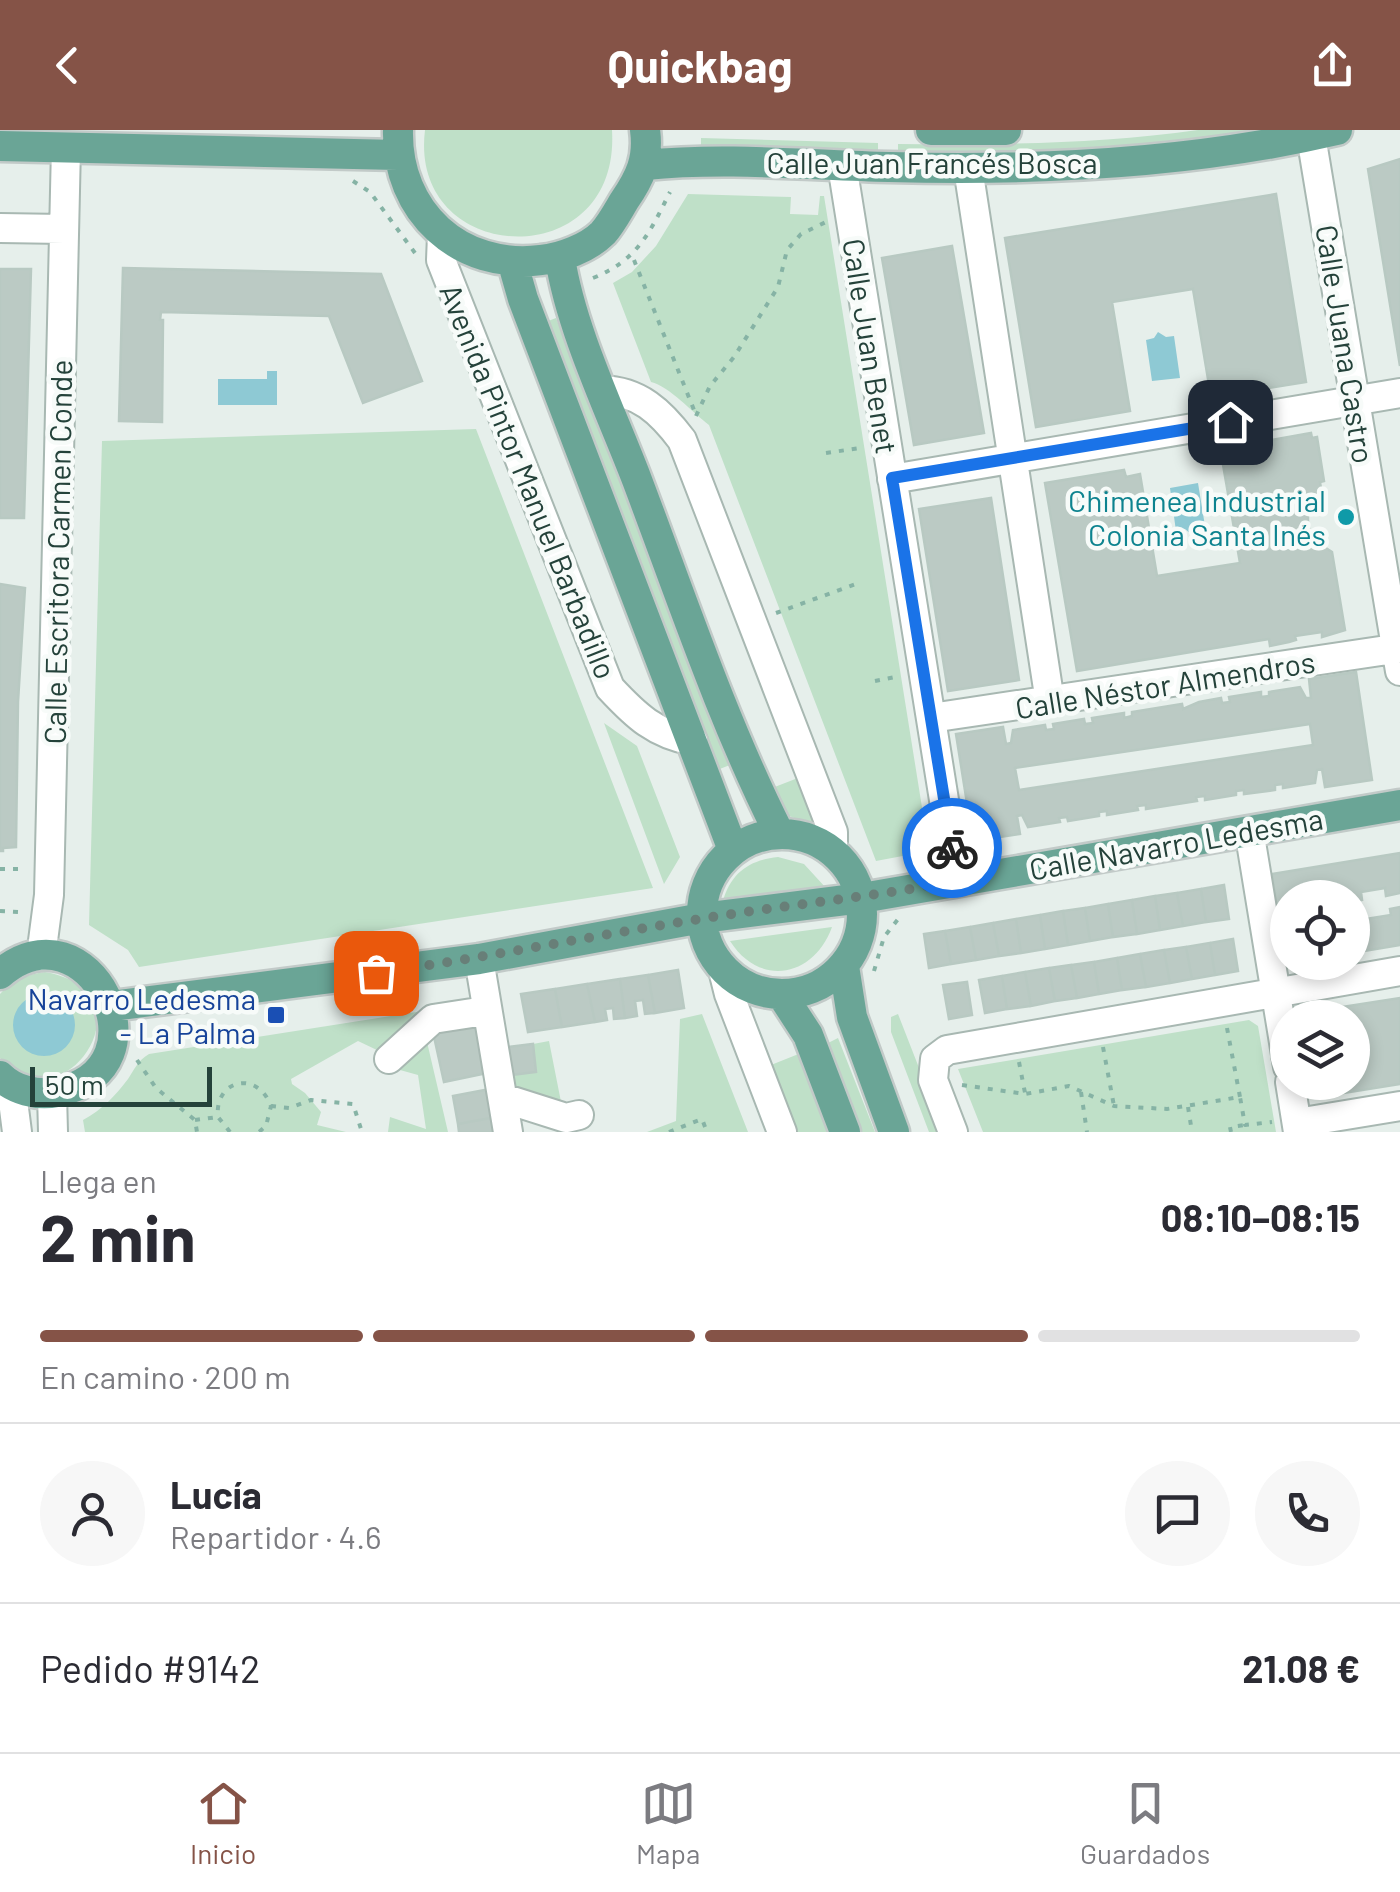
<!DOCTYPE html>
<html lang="es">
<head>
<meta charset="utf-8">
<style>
	:root { --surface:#fff; --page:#f7f7f7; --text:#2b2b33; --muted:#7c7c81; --line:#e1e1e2; --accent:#855347 }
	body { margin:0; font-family:Barlow,sans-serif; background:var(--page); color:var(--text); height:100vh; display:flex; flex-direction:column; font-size:38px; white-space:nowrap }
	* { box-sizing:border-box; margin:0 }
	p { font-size:32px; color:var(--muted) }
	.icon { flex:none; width:55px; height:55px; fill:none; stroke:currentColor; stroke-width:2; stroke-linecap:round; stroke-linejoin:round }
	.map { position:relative; height:1002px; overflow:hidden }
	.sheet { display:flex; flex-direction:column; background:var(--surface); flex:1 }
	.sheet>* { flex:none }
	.controls { position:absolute; left:1270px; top:750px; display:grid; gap:20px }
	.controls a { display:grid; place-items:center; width:100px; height:100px; border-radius:50%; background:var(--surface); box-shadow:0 5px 15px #0003; font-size:50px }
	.scale { position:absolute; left:30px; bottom:25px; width:182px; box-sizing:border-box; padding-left:10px; border:5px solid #24423a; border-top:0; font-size:28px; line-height:35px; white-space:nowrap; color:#24423a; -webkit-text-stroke:8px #f7fbf9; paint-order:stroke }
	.pin { position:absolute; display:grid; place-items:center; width:85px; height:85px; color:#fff; margin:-42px; border-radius:20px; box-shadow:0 5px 15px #0006 }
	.courier { position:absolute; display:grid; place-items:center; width:100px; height:100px; margin:-50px; border:8px solid #1a73e8; border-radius:50%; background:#fff; color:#222; box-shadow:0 2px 12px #0007 }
	.head em { font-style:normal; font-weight:700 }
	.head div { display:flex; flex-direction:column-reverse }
	.head { display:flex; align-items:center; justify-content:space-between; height:170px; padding:0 40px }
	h1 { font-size:65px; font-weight:700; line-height:75px }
	.bar { display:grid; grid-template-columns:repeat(4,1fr); gap:15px 10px; align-content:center; height:120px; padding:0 40px }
	.bar i { height:12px; border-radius:8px; background:var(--line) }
	.bar .selected { background:var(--accent) }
	.bar p { grid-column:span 4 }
	.line { display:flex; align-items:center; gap:25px; padding:0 40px; border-top:2px solid var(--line) }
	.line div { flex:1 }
	.round { display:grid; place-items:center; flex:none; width:105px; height:105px; border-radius:52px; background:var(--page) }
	header { display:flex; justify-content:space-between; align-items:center; height:130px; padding:0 40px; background:var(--accent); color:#fff; font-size:45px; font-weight:700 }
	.tab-bar { display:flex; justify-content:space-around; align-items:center; height:140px; border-top:2px solid var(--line); background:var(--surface); font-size:28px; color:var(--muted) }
	.tab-bar a { display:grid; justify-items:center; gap:5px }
	.tab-bar .selected { color:var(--accent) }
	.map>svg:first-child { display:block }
</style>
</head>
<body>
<header><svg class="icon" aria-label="back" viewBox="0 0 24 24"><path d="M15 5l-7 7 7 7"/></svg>Quickbag<svg class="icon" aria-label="share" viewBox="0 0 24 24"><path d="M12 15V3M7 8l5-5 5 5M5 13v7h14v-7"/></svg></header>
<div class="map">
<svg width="1400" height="1002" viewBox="0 0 1400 1002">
	<rect width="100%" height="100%" fill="#e6efeb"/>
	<path fill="#bfe0c8" d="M425 0H612C621 147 408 137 425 0Z
		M1198 0H1283L1099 23 898 26V14C998 15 1098 14 1198 0Z
		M701 8 878 13V25L701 20Z
		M688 64 791 67 790 84 818 85 820 66H824L929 721 876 731 709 295C693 283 669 256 651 252L613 153 632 142 656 116Z
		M556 188 730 635 717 640 543 193Z
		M476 299 653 758 139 837 128 820 89 795 102 311Z
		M604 593 637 616 680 727 664 754Z
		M803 646 818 698 787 685 767 660Z
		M778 727 804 734 826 758 723 771C731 743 749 730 778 727Z
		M832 797C814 847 760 858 730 811Z
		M45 842C158 862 61 1002 0 928V864C11 851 28 844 45 842Z
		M429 880 379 921 358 911 291 949 292 954 305 963 321 982 317 995 346 1002H85L83 990C102 980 115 966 128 949 135 939 137 931 149 924Z
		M702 884 748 1002H647L676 991 680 889Z
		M898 884 944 1002H929L891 902V887Z
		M1249 890 1258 896 1276 1002H983L958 939Z
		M838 908 875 1002H860L826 914Z
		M549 911 562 977 515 962 511 945 536 942 533 914Z
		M427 912 448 1002H388L390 987 426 999 418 945 400 940Z
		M801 923 832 1002H791L766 937Z"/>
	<path fill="#8ec9d4" d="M1158 202 1166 207 1174 206 1180 248 1152 251 1146 210 1154 208Z
		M267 241H277V275H218V249H267Z
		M1198 353 1205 396 1197 397 1192 405 1185 399 1176 401 1170 358Z
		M13 895a31 31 0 1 1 62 0a31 31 0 1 1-62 0Z"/>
	<path fill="#bbcac4" stroke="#b8c9c2" stroke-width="2.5" fill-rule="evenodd" d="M1400 29V236L1368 39Z
		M1276 64 1306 252 1211 267 1193 159 1112 172 1130 281 1036 297 1005 108Z
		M952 116 984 303 914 315 882 128Z
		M123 138 381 144 422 251 363 273 329 186 161 182 160 190H163L162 292 119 291Z
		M0 139H31L24 388H0Z
		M1311 303 1312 308 1317 307 1324 351 1320 352 1321 359 1308 380V396L1315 411 1332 422 1345 500 1322 507V502L1295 506 1296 510 1289 512 1270 516 1269 509 1077 541 1045 353 1124 340 1126 347 1140 344 1157 446 1240 433 1221 323 1238 320 1237 316Z
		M991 368 1019 550 948 561 919 379Z
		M0 454 25 458 18 572 16 717 3 718V721H0Z
		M1356 542 1372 650 1325 657 1322 639 1317 640 1315 653 1283 658V654L1275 655V660L1244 664V660L1236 661V665L1205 670V666L1196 667 1197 671 1146 679V675L1137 676 1138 680 1107 685V681L1099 682V686L1068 691 1067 687 1059 688 1060 692 1028 697 1022 685 1017 686 1020 704 973 711 956 604 1003 597 1006 614 1011 613 1013 600 1045 595 1046 600 1054 599 1053 594 1084 589 1085 594 1093 593 1092 588 1124 583V588L1132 586V582L1182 574 1183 579 1199 572 1221 568 1222 573 1230 572 1229 567 1261 562V567L1269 566V562L1300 557 1306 568H1311L1309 549ZM1310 594 1313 615 1019 660 1015 638Z
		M1400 723V763L1386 766 1385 758 1361 762 1362 770 1352 771V768L1338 766 1288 768V774L1277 776 1272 744Z
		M1224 755 1229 789 1206 792 1201 759Z
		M1201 759 1206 792 1183 796 1177 763Z
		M1177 763 1183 796 1160 800 1155 766Z
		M1155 766 1160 800 1137 804 1132 770Z
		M1132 770 1137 804 1113 807 1108 774Z
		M1108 774 1113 807 1090 811 1085 778Z
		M1400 777V815L1352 823V785L1365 783 1366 789 1391 785 1390 779Z
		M1085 778 1090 811 1068 815 1063 781Z
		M1063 781 1068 815 1045 819 1040 785Z
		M1040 785 1045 819 1021 823 1016 789Z
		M1016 789 1021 823 999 826 993 793Z
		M993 793 999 826 976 830 970 797Z
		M970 797 976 830 951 834 945 801Z
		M945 801 951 834 929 838 924 804Z
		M1233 809 1238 841 1215 845 1210 813Z
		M1210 813 1215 845 1192 849 1186 817Z
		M1186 817 1192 849 1170 853 1164 820Z
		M1164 820 1170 853 1146 857 1140 824Z
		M1140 824 1146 857 1122 860 1117 828Z
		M1117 828 1122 860 1099 864 1094 832Z
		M1094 832 1099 864 1077 868 1071 835Z
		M1071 835 1077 868 1055 871 1049 838Z
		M1049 838 1055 871 1031 876 1025 842Z
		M678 840 684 878 655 883 648 845Z
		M1025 842 1031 876 1007 879 1002 846Z
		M648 845 655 883 645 884 643 870 635 871 637 886 625 888 620 849Z
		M1002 846 1007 879 985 883 979 850Z
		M620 849 625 888 614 889 613 878 605 879 607 890 595 892 587 854Z
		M967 852 972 885 949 889 943 855Z
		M587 854 595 892 562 897 555 859Z
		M555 859 562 897 528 902 521 864Z
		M1400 868V954L1319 967 1306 958 1305 952H1352V888H1295L1294 885 1300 884 1299 879 1318 876 1319 880H1323Z
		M476 893 487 943 444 952 433 902Z
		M533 914 536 942 511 945 508 917Z
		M490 959 496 987 458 994 453 966Z
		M496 987 498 1002H459L458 994Z"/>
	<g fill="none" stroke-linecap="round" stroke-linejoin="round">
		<g stroke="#a8b8b2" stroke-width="32">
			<path id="minor" d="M1311 6 1400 541
				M842 35 957 751
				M968 38 1050 572
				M0 98 64 99
				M442 105 441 130 610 558C636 586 655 604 693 611
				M602 260C639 261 661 282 682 310L833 702V721
				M892 349 1400 263
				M931 588 1400 518
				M1249 700 1288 937
				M41 826 49 765 66 17
				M479 829 508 1002
				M723 840 729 864 782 1002
				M389 929 433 889 485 881
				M1290 952 1298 1002
				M11 955 17 1002
				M52 964 53 1002
				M503 968 566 988 579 985
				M1297 993 1400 976
				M953 1002 933 950 935 929 947 920 1400 841"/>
		</g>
		<g stroke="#c2cac8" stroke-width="35">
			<path id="major" d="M398 0C396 82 460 140 541 130 561 128 588 118 603 103 611 94 618 81 624 71 640 48 649 29 645 0
				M931 0H1006
				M0 16 398 25
				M645 35C725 27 808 35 889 37 1037 41 1192 34 1337 0
				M560 128C571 200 611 282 637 350 682 469 722 590 779 703
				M513 134 523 169 733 720
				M702 784a80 80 0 1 1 160 0a80 80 0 1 1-160 0Z
				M844 836 852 887 894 1002
				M0 844C88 768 173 939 57 962 37 966 14 960 0 946
				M782 865 808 905 845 1002
				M112 876 479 829 702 788 862 768 1400 675"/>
		</g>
		<path stroke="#86b3a5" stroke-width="4" stroke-dasharray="5 8" stroke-linecap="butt" d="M353 51 370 62 415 123
			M634 130 694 280
			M593 148C638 130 650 102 670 62
			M696 286 710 256 734 227 778 157 787 120 801 104 826 92
			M826 323 860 318
			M776 483 856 454
			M875 551 900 546
			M0 739H25
			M0 781 20 782
			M874 841 884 807 899 788
			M1227 898 1240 967
			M1103 917 1114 976
			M137 930 156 958 195 990 197 1002
			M1019 932 1026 968
			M962 955 1025 964 1069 956 1114 976 1167 979 1240 967 1245 995 1272 992
			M1081 962 1087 1002
			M271 976 289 978 311 970 353 974 362 1002
			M1188 977 1192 1002
			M195 990 218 987
			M230 1002 218 987C214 950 257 939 271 976L266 996 259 1002
			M669 1002 702 989 707 1002
			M1231 1002 1230 997 1245 995"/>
		<use href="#minor" stroke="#fff" stroke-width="28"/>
		<use href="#major" stroke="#6aa596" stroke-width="30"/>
	</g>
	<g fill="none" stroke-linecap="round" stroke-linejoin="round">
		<path stroke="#687f78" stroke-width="10" stroke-dasharray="0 18" d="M376 843C484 828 591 806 700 789 785 775 872 767 957 751L952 718"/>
		<path stroke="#1a73e8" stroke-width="12" d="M952 718 892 348 1230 292"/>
	</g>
	<circle fill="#0f9aa8" stroke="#f7fbf9" stroke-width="4" cx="1346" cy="387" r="10"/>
	<rect fill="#1a4fb4" stroke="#f7fbf9" stroke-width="4" x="266" y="875" width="20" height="20" rx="5"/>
	<g text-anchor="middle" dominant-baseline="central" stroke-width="9" stroke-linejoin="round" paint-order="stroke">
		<g font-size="30" fill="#24423a" stroke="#f7fbf9">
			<text x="932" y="32">Calle Juan Francés Bosca</text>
			<text transform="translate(1346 214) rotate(81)">Calle Juana Castro</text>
			<text transform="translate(871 216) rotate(81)">Calle Juan Benet</text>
			<text transform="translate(529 351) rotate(68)">Avenida Pintor Manuel Barbadillo</text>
			<text transform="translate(57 422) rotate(-89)">Calle Escritora Carmen Conde</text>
			<text transform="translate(1165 554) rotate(-9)">Calle Néstor Almendros</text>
			<text transform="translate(1176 713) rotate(-10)">Calle Navarro Ledesma</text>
		</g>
		<g font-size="30" fill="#0d838f" stroke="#f7fbf9" text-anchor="end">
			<text x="1326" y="370">Chimenea Industrial<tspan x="1326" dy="34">Colonia Santa Inés</tspan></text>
		</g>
		<g font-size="30" fill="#164399" stroke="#f7fbf9" text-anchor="end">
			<text x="256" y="868">Navarro Ledesma<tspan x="256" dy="34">- La Palma</tspan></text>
		</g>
	</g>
</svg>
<div class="controls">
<a><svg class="icon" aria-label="locate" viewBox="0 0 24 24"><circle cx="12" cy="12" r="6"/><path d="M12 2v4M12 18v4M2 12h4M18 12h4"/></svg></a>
<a><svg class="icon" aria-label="layers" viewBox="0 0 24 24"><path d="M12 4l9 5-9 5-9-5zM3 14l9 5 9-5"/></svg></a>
</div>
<div class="scale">50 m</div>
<div class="pin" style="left:376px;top:843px;background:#ea580c"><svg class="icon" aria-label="bag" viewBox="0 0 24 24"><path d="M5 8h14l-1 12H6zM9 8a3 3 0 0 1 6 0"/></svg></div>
<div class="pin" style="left:1230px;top:292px;background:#1f2937"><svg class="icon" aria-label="home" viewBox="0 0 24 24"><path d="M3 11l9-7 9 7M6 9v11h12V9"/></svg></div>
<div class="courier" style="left:952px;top:718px"><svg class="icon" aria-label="bike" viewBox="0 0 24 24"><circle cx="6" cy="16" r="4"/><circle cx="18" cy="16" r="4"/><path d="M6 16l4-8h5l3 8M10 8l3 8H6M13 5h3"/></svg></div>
</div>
<section class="sheet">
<div class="head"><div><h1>2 min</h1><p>Llega en</p></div><em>08:10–08:15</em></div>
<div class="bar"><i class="selected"></i><i class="selected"></i><i class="selected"></i><i></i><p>En camino · 200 m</p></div>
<div class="line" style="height:180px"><a class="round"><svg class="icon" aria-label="person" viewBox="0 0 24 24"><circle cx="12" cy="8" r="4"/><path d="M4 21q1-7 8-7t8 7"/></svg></a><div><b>Lucía</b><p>Repartidor · 4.6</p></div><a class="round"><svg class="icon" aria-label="chat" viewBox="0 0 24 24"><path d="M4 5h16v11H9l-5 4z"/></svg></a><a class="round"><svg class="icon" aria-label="phone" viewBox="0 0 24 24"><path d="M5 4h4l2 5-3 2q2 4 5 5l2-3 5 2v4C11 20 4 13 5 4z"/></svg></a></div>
<div class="line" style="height:130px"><div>Pedido #9142</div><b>21.08 €</b></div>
</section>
<nav class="tab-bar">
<a class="selected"><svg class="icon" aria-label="home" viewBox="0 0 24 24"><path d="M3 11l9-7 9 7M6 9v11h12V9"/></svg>Inicio</a>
<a><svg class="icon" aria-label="map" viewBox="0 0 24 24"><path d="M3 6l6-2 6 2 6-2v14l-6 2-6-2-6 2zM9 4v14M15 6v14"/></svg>Mapa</a>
<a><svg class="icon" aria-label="saved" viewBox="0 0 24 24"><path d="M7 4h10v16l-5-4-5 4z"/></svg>Guardados</a>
</nav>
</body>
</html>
